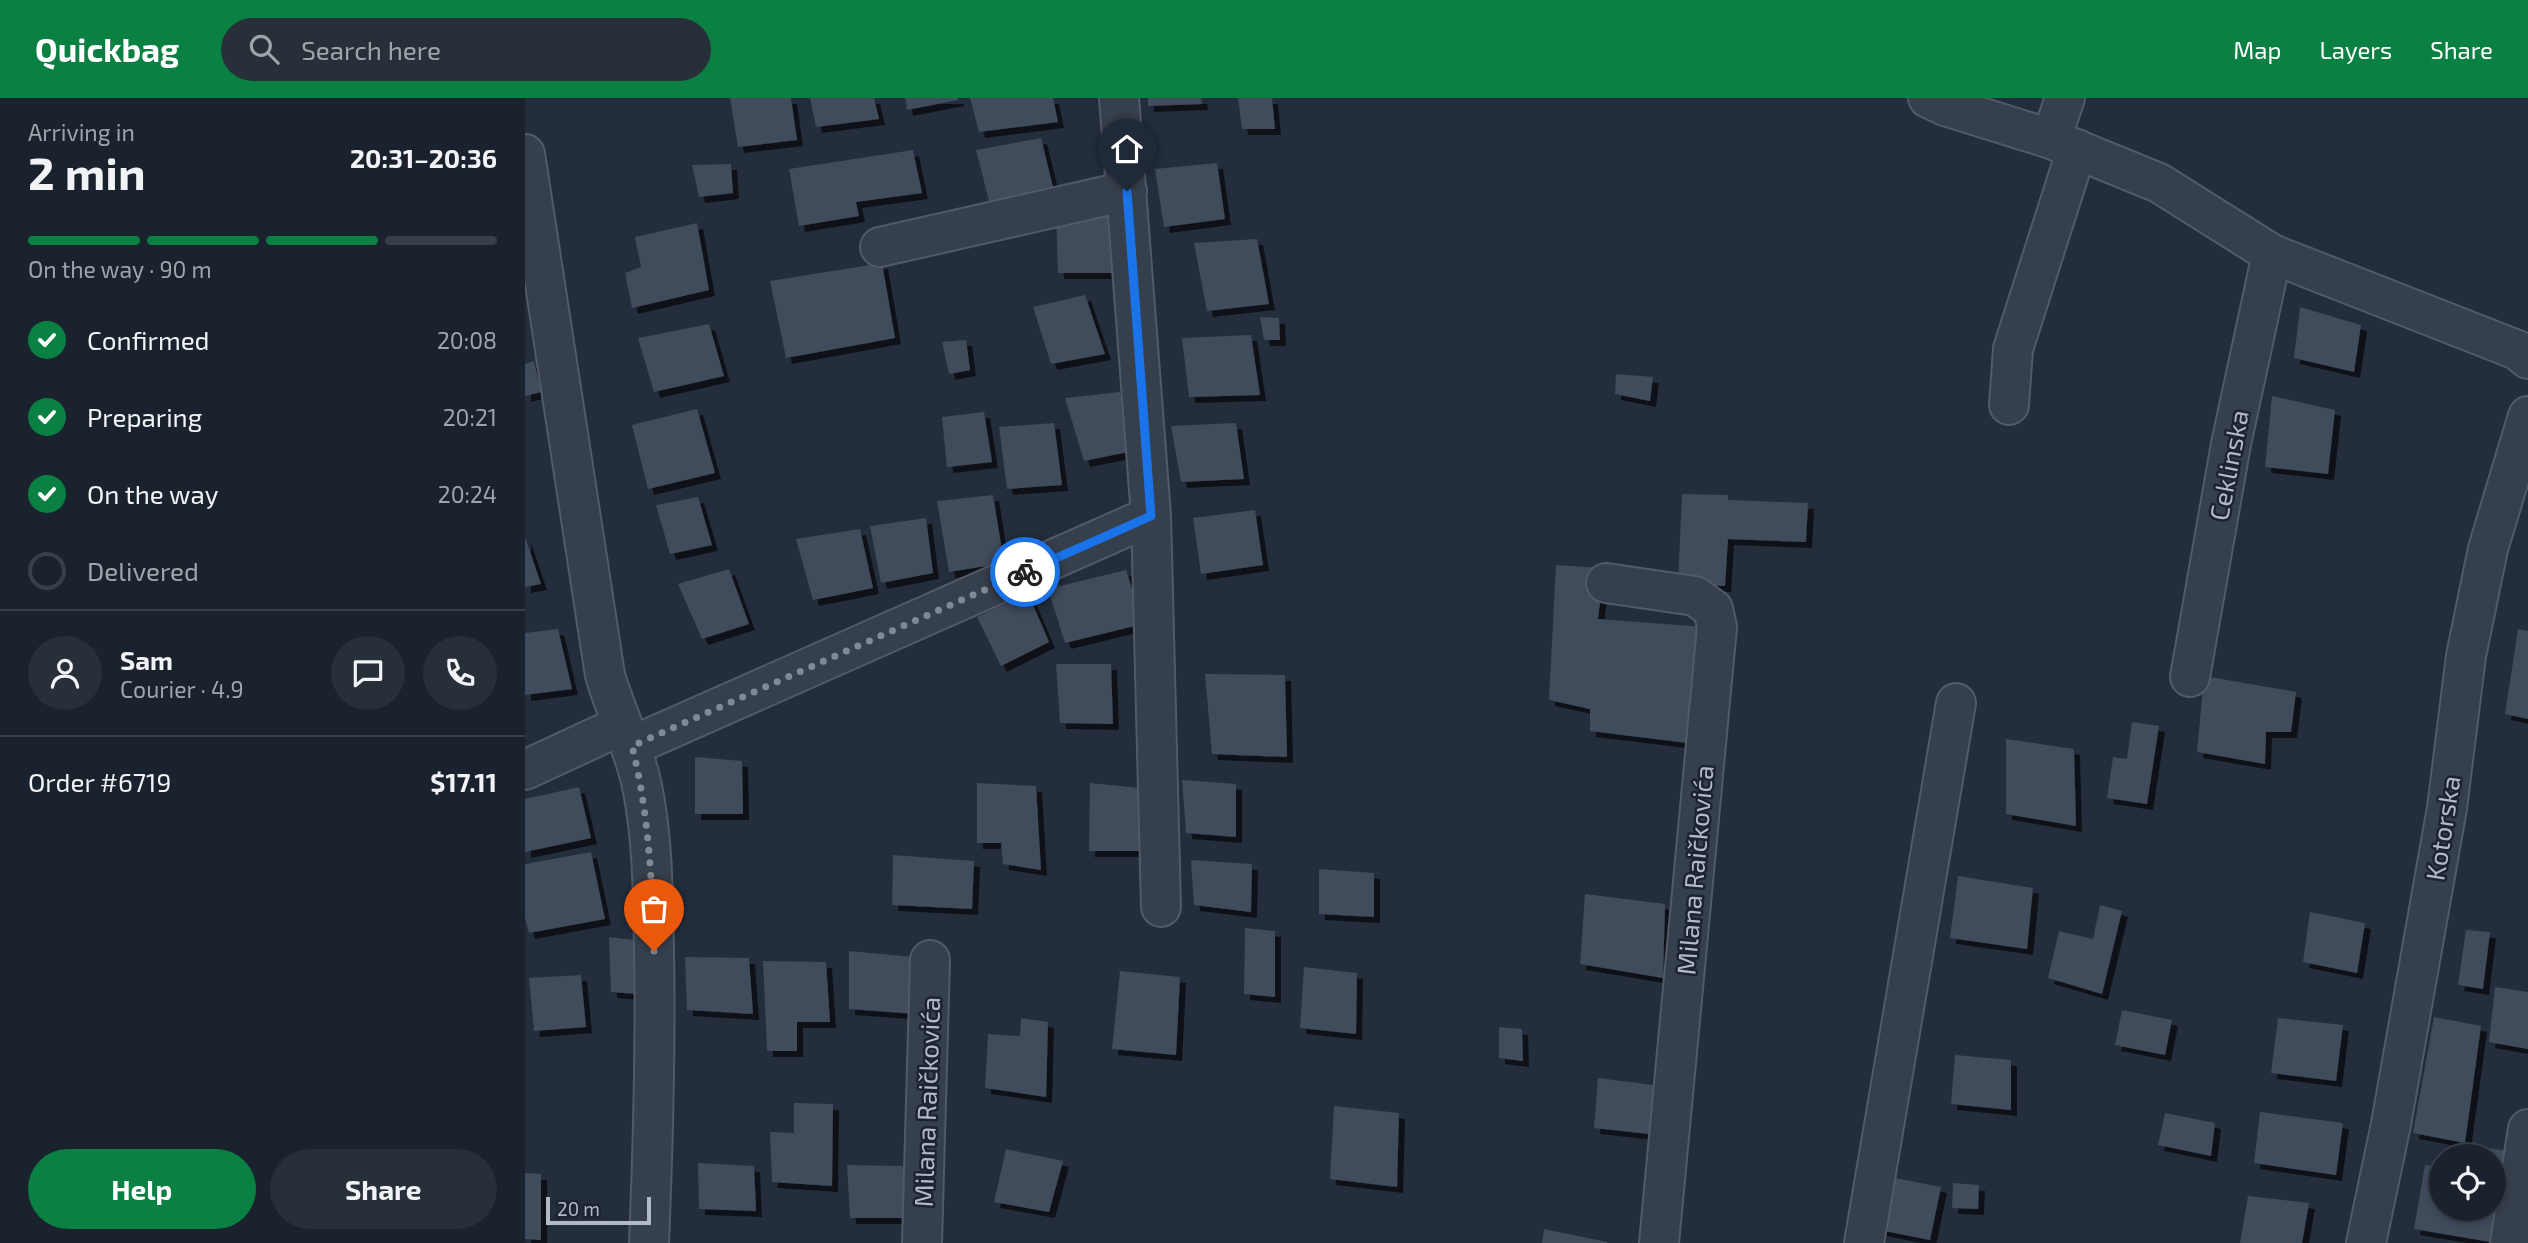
<!DOCTYPE html>
<html lang="en">
<head>
<meta charset="utf-8">
<style>
	:root { --surface:#1a222d; --page:#272f39; --text:#f1f3f6; --muted:#9fa4aa; --line:#383f49; --accent:#0b8043 }
	body { margin:0; font-family:"Exo 2",sans-serif; background:var(--page); color:var(--text); height:100vh; display:flex; flex-direction:column; font-size:26px; white-space:nowrap }
	* { box-sizing:border-box; margin:0 }
	p { font-size:23px; color:var(--muted) }
	.icon { flex:none; width:38px; height:38px; fill:none; stroke:currentColor; stroke-width:2; stroke-linecap:round; stroke-linejoin:round }
	.map { position:relative; flex:1; overflow:hidden }
	.details { display:flex; flex-direction:column; background:var(--surface); width:525px }
	.details>* { flex:none }
	.buttons { position:absolute; left:1904px; top:1046px; display:grid; gap:14px }
	.buttons a { display:grid; place-items:center; width:77px; height:77px; border-radius:50%; background:var(--surface); box-shadow:0 4px 10px #0003,0 0 0 2px var(--line); font-size:35px }
	.scale { position:absolute; left:21px; bottom:18px; width:105px; box-sizing:border-box; padding-left:7px; border:4px solid #b2bac8; border-top:0; font-size:19px; line-height:24px; white-space:nowrap; color:#b2bac8; -webkit-text-stroke:5px #1c2431; paint-order:stroke }
	.pin { position:absolute; display:grid; place-items:center; width:60px; height:60px; color:#fff; margin:-72px -30px; border-radius:50% 50% 50% 0; rotate:-45deg; box-shadow:0 0 7px #0007 }
	.pin .icon { rotate:45deg }
	.courier { position:absolute; display:grid; place-items:center; width:70px; height:70px; margin:-35px; border:5px solid #1a73e8; border-radius:50%; background:#fff; color:#222; box-shadow:0 2px 9px #0007 }
	.overview em { font-style:normal; font-weight:700 }
	.overview div { display:flex; flex-direction:column-reverse }
	.overview { display:flex; align-items:center; justify-content:space-between; height:119px; padding:0 28px }
	h1 { font-size:46px; font-weight:700; line-height:52px }
	.bar { display:grid; grid-template-columns:repeat(4,1fr); gap:10px 7px; align-content:center; height:84px; padding:0 28px }
	.bar i { height:9px; border-radius:5px; background:var(--line) }
	.bar .current { background:var(--accent) }
	.bar p { grid-column:span 4 }
	.line { display:flex; align-items:center; gap:18px; padding:0 28px; border-top:2px solid var(--line) }
	.line div { flex:1 }
	.round { display:grid; place-items:center; flex:none; width:74px; height:74px; border-radius:37px; background:var(--page) }
	ol { padding:0 28px; list-style:none }
	li { display:flex; align-items:center; gap:21px; height:77px }
	li p { margin-inline-start:auto }
	li .icon { padding:7px; border-radius:50%; background:var(--accent); color:#fff; stroke-width:4 }
	li:last-child { color:var(--muted) }
	li i { width:38px; height:38px; border:4px solid var(--line); border-radius:50% }
	.primary-button { display:flex; gap:14px; margin-top:auto; padding:14px 28px }
	.primary-button a { flex:1; height:80px; border-radius:42px; background:var(--accent); color:#fff; font-size:28px; font-weight:700; line-height:80px; text-align:center }
	.primary-button a+a { background:var(--page); color:var(--text) }
	header { display:flex; align-items:center; gap:42px; box-sizing:border-box; height:98px; padding:0 35px; background:var(--accent); color:#fff }
	header strong { font-size:33px }
	nav { display:flex; gap:38px; margin-inline-start:auto; font-size:24px }
	.search { width:490px; height:63px; background:var(--page); display:flex; align-items:center; gap:18px; box-sizing:border-box; padding:0 24px; border-radius:38px; color:var(--muted); font-size:26px }
	main { display:flex; flex:1; min-height:0 }
	.map>svg:first-child { display:block }
</style>
</head>
<body>
<header>
<strong>Quickbag</strong>
<div class="search"><svg class="icon" aria-label="search" viewBox="0 0 24 24"><circle cx="10" cy="10" r="6"/><path d="M15 15l6 6"/></svg>Search here</div>
<nav><a>Map</a><a>Layers</a><a>Share</a></nav>
</header>
<main>
<section class="details">
<div class="overview"><div><h1>2 min</h1><p>Arriving in</p></div><em>20:31–20:36</em></div>
<div class="bar"><i class="current"></i><i class="current"></i><i class="current"></i><i></i><p>On the way · 90 m</p></div>
<ol>
<li><svg class="icon" aria-label="check" viewBox="0 0 24 24"><path d="M5 12l5 5 9-10"/></svg>Confirmed<p>20:08</p></li>
<li><svg class="icon" aria-label="check" viewBox="0 0 24 24"><path d="M5 12l5 5 9-10"/></svg>Preparing<p>20:21</p></li>
<li><svg class="icon" aria-label="check" viewBox="0 0 24 24"><path d="M5 12l5 5 9-10"/></svg>On the way<p>20:24</p></li>
<li><i></i>Delivered</li>
</ol>
<div class="line" style="height:126px"><a class="round"><svg class="icon" aria-label="person" viewBox="0 0 24 24"><circle cx="12" cy="8" r="4"/><path d="M4 21q1-7 8-7t8 7"/></svg></a><div><b>Sam</b><p>Courier · 4.9</p></div><a class="round"><svg class="icon" aria-label="chat" viewBox="0 0 24 24"><path d="M4 5h16v11H9l-5 4z"/></svg></a><a class="round"><svg class="icon" aria-label="phone" viewBox="0 0 24 24"><path d="M5 4h4l2 5-3 2q2 4 5 5l2-3 5 2v4C11 20 4 13 5 4z"/></svg></a></div>
<div class="line" style="height:91px"><div>Order #6719</div><b>$17.11</b></div>
<div class="primary-button"><a>Help</a><a>Share</a></div>
</section>
<div class="map">
<svg width="2003" height="1145" viewBox="0 0 2003 1145">
	<defs>
		<filter id="shadow"><feDropShadow dx="6" dy="6" stdDeviation="0" flood-color="#0009"/></filter>
	</defs>
	<rect width="100%" height="100%" fill="#232d3c"/>
	<path fill="#3f4b5b" filter="url(#shadow)" d="M205 0H266L272 42 213 49Z
		M285 0H349L354 21 291 29Z
		M380 0H433V2L382 12Z
		M445 0H528L533 24 454 34Z
		M623 0H676L677 6 623 8Z
		M713 0H747L750 31H717Z
		M516 40 530 97 466 111 451 52Z
		M388 52 397 95 331 104 334 118 274 128 264 71Z
		M692 65 700 121 639 129 630 71Z
		M206 66 208 95 174 99 167 67Z
		M531 113 585 114 588 175H533Z
		M172 125 184 192 107 210 100 175 116 169 110 139Z
		M732 141 744 206 682 213 669 145Z
		M357 165 370 240 261 260 245 183Z
		M560 197 580 256 526 266 508 209Z
		M1775 209 1836 227 1829 274 1769 260Z
		M735 219 754 220 755 242H739Z
		M184 226 199 278 129 294 113 240Z
		M726 237 735 297 664 299 657 240Z
		M441 242 445 272 424 276 417 244Z
		M9 263 16 294 0 298V266Z
		M1091 276 1128 279 1125 303 1090 296Z
		M595 294 608 353 559 363 540 300Z
		M1747 298 1810 312 1803 376 1740 369Z
		M172 311 190 375 123 391 107 327Z
		M459 314 467 364 422 369 417 319Z
		M529 325 537 387 482 391 474 329Z
		M711 325 719 381 656 384 646 328Z
		M1157 396 1203 397V402L1283 405 1281 444 1203 441 1200 488 1153 486Z
		M468 397 479 465 424 474 412 403Z
		M173 399 187 447 145 456 131 407Z
		M730 412 738 467 676 476 668 420Z
		M401 420 408 475 356 485 345 428Z
		M335 431 348 490 288 502 271 441Z
		M0 439 16 486 0 489Z
		M1031 467 1079 470 1073 521 1181 529 1179 647 1065 633V611L1024 602Z
		M204 471 224 526 177 541 153 486Z
		M601 472 618 526 540 545 523 491Z
		M503 495 524 544 476 568 452 519Z
		M33 531 47 591 0 597V535Z
		M1993 531 2003 533V621L1980 616Z
		M531 566H586L588 626 535 625Z
		M680 576 760 577 762 659 687 656Z
		M1679 578 1771 594 1766 634H1741L1740 666 1672 654Z
		M1607 624 1634 628 1622 706 1582 700 1588 659 1602 661Z
		M1481 641 1549 651 1551 728 1481 716Z
		M170 659 217 663 218 716H170Z
		M657 682 711 686V739L661 735Z
		M452 685 511 688 516 772 478 766 476 745H452Z
		M565 685 625 691 627 753H564Z
		M54 689 66 740 0 754V701Z
		M66 754 80 821 4 835 0 820V766Z
		M368 757 449 763 447 811 367 807Z
		M666 762 727 766 726 814 669 807Z
		M794 771 849 775V819L794 816Z
		M1433 778 1508 790 1502 851 1425 840Z
		M1060 796 1140 806 1138 880 1055 866Z
		M1575 807 1597 813 1577 896 1523 880 1534 833 1568 841Z
		M1785 814 1840 825 1832 875 1778 864Z
		M720 830 750 833V899L719 896Z
		M1941 832 1965 834 1958 891 1933 887Z
		M84 839 109 842 111 896 86 894Z
		M324 853 389 859 390 916 324 911Z
		M160 859 224 860 228 916 162 912Z
		M238 863 301 864 305 924H272V953H242Z
		M779 869 832 875 831 936 775 930Z
		M595 873 655 879 651 957 587 951Z
		M56 877 61 929 9 933 4 880Z
		M1970 889 2003 894V951L1964 944Z
		M1597 912 1647 922 1640 957 1590 947Z
		M1909 919 1956 928 1940 1045 1888 1035Z
		M496 920 523 924 521 999 460 990 463 936 495 938Z
		M1753 920 1818 927 1811 983 1746 975Z
		M974 929 997 931 998 963 974 960Z
		M1430 957 1486 962V1012L1426 1006Z
		M1073 980 1136 988 1133 1037 1069 1030Z
		M269 1005 308 1006 307 1088 247 1084 245 1034 269 1035Z
		M809 1008 874 1015 872 1089 805 1081Z
		M1735 1014 1818 1025 1811 1077 1729 1065Z
		M1640 1015 1690 1025 1686 1058 1633 1047Z
		M1958 1049 1995 1055 1971 1145 1889 1131 1900 1067 1916 1069V1111H1969V1059H1957Z
		M481 1051 538 1063 524 1114 469 1104Z
		M173 1065 229 1068 231 1113 174 1111Z
		M322 1067 378 1068 379 1120H325Z
		M0 1075 16 1076V1142L0 1141Z
		M1360 1078 1416 1089 1405 1142 1350 1131Z
		M1428 1085 1454 1087 1453 1111 1427 1110Z
		M1723 1098 1784 1105 1777 1145H1715Z
		M1019 1131 1082 1144V1145H1017Z"/>
	<g fill="none" stroke-linecap="round" stroke-linejoin="round">
		<g stroke="#525a67" stroke-width="42">
			<path id="minor" d="M594 0 626 418 636 809
				M1403 0 1420 8 1526 41 1634 85 1747 156 1992 252 2003 261
				M1526 41 1540 0
				M0 56 80 577C91 615 109 649 117 688 128 741 128 798 129 852 131 950 128 1047 124 1145
				M355 149 602 93
				M1484 307 1488 251 1552 51
				M1081 485 1170 498 1188 511 1192 529 1134 1145
				M1665 579 1706 346 1747 156
				M107 648 626 418
				M0 672 97 627
				M397 1145 405 862
				M1339 1145 1431 605
				M1841 1145 1866 1026 1922 710 1941 558 1963 451 2003 318
				M1985 1145 2003 1031"/>
		</g>
		<use href="#minor" stroke="#363f4c" stroke-width="38"/>
	</g>
	<g fill="none" stroke-linecap="round" stroke-linejoin="round">
		<path stroke="#808997" stroke-width="7" stroke-dasharray="0 12.6" d="M129 853C127 783 124 716 107 648L500 474"/>
		<path stroke="#1a73e8" stroke-width="9" d="M500 474 626 418 602 93"/>
	</g>
	<g text-anchor="middle" dominant-baseline="central" stroke-width="5" stroke-linejoin="round" paint-order="stroke">
		<g font-size="26" fill="#b2bac8" stroke="#1c2431">
			<text transform="translate(1703 367) rotate(-79)">Ceklinska</text>
			<text transform="translate(1917 730) rotate(-81)">Kotorska</text>
			<text transform="translate(1169 772) rotate(-85)">Milana Raičkovića</text>
			<text transform="translate(401 1004) rotate(-88)">Milana Raičkovića</text>
		</g>
	</g>
</svg>
<div class="buttons">
<a><svg class="icon" aria-label="locate" viewBox="0 0 24 24"><circle cx="12" cy="12" r="6"/><path d="M12 2v4M12 18v4M2 12h4M18 12h4"/></svg></a>
</div>
<div class="scale">20 m</div>
<div class="pin" style="left:129px;top:853px;background:#ea580c"><svg class="icon" aria-label="bag" viewBox="0 0 24 24"><path d="M5 8h14l-1 12H6zM9 8a3 3 0 0 1 6 0"/></svg></div>
<div class="pin" style="left:602px;top:93px;background:#1f2937"><svg class="icon" aria-label="home" viewBox="0 0 24 24"><path d="M3 11l9-7 9 7M6 9v11h12V9"/></svg></div>
<div class="courier" style="left:500px;top:474px"><svg class="icon" aria-label="bike" viewBox="0 0 24 24"><circle cx="6" cy="16" r="4"/><circle cx="18" cy="16" r="4"/><path d="M6 16l4-8h5l3 8M10 8l3 8H6M13 5h3"/></svg></div>
</div>
</main>
</body>
</html>
